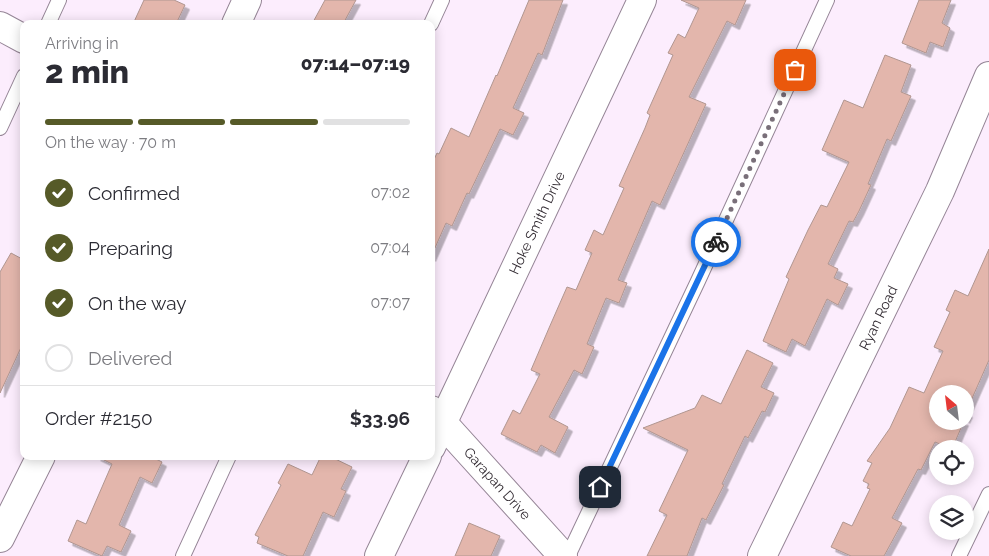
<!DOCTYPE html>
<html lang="en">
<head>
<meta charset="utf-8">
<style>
	:root { --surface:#fff; --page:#f2f2f3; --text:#2b2b33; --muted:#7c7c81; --line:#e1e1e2; --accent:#565a28 }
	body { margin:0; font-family:Raleway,sans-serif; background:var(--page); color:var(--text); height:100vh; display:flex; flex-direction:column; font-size:19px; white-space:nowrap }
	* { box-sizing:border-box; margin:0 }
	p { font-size:16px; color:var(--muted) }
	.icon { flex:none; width:28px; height:28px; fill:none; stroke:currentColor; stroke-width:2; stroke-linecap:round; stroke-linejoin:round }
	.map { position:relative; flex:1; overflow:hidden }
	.sheet { position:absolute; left:20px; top:20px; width:415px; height:440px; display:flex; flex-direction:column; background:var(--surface); border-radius:10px; box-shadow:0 2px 12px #0003 }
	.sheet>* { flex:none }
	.needle { width:32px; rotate:332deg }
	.tools { position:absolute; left:929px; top:385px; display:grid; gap:10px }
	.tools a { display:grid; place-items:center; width:45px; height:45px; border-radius:50%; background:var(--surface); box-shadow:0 2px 12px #0003; font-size:25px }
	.pin { position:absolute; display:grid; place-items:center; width:42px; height:42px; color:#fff; margin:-21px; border-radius:10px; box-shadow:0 2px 8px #0006 }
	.courier { position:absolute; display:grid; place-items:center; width:50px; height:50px; margin:-25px; border:4px solid #1a73e8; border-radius:50%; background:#fff; color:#222; box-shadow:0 1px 6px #0007 }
	.summary em { font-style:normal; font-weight:800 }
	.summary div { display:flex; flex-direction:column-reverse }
	.summary { display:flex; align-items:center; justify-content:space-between; height:85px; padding:0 25px }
	h1 { font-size:32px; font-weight:800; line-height:38px }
	.bar { display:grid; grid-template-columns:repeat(4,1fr); gap:8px 5px; align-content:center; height:60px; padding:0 25px }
	.bar i { height:6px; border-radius:4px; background:var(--line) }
	.bar .on { background:var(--accent) }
	.bar p { grid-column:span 4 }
	.line { display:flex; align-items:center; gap:12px; padding:0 25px; border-top:1px solid var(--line) }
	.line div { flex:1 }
	ol { padding:0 25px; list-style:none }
	li { display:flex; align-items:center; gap:15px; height:55px }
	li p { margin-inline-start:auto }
	li .icon { padding:5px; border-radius:50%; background:var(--accent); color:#fff; stroke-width:4 }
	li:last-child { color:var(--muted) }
	li i { width:28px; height:28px; border:2px solid var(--line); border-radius:50% }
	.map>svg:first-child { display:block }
</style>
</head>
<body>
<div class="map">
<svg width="989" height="556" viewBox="0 0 989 556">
	<defs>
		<filter id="shadow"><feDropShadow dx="4.5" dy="4.5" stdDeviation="0" flood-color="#0004"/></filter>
	</defs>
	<rect width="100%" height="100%" fill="#fcedfd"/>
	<path fill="#e3b6ac" stroke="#b09690" filter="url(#shadow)" d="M144 0H174L185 5 176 24H133Z
		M325 0H356L343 24H312Z
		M529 0H563L542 55 538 53 513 108 524 113 513 135 500 129 469 194 467 193 452 226 446 223 431 257V166L437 153 439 154 451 128 469 137 496 75 497 76Z
		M681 0H746L735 25 727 21 689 97 706 104 660 205 652 201 618 280 627 283 619 303 606 298 587 344 594 347 582 374 574 370 549 417 568 427 555 453 541 445 537 452 501 434 513 410 520 414 540 374 531 370 549 328 567 287 576 290 592 253 585 250 594 230 603 235 624 188 619 186 645 128 650 115 647 113 673 55 668 53 678 34 685 38 699 8Z
		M919 0H951L942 23 950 28 943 47 930 42 926 53 902 43Z
		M885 55 911 65 901 92 911 96 891 141 887 139 868 184 871 185 859 211 853 222 849 221 828 264 838 269 834 278 848 284 838 305 827 299 805 346 792 339 786 352 763 341 789 279 786 277 808 230 821 205 827 207 849 162 822 150 844 100 863 108Z
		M989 249V360L966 412 968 413 965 419V394H938V421H964L952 449 935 442 921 470 918 469 892 518 902 523 884 556H851L831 547 843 522 852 526 870 489 867 488 869 484 863 481 872 463 867 461 890 428 909 387 924 393 943 351 934 347 950 312 946 310 955 290 968 296Z
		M11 253 24 260V341L0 393V272Z
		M747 350 773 363 761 387 774 393 765 412 762 411 748 438 745 436 722 484 724 485 706 520 702 518 687 556H647L667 515 659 511 688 450 643 428 695 408 702 395 721 404Z
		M96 456H150L162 462 152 483 140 477 119 525 131 531 121 552 107 546 102 556 68 541 77 520 86 524 112 464Z
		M321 456H329L352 467 341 489 346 491 334 517 323 512 303 556H288L257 543 259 537 255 535 281 485 278 483 288 464 312 475Z
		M469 523 500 536 491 556H455Z"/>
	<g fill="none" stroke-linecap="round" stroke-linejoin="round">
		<g stroke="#958596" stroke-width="16">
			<path id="service" d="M48 24 59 0
				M431 24 442 0
				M0 128 24 76
				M183 556 229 456
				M568 556 698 281 827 0
				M959 556 989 494"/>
		</g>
		<g stroke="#958596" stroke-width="30">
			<g id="minor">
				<path d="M236 24 247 0"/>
				<path id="s1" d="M431 447 642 0"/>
				<path d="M0 538 41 456"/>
				<path d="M379 556 427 456"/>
				<path id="s2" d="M762 556 940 191 989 76"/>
			</g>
		</g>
		<g stroke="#958596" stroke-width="30">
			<g id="tertiary">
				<path d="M0 26 24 39"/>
				<path id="s3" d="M431 410 563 556"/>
			</g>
		</g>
		<use href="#service" stroke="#fff" stroke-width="14"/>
		<use href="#minor" stroke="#fff" stroke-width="28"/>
		<use href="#tertiary" stroke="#fff" stroke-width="28"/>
	</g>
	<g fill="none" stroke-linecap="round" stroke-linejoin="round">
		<path stroke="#796f79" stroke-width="5" stroke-dasharray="0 9" d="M716 242 795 70"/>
		<path stroke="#1a73e8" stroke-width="6" d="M600 487 716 242"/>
	</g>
	<g text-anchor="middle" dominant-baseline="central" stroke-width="4" stroke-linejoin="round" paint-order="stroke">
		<g font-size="14" fill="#322b32" stroke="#fff">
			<text stroke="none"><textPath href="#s1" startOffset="248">Hoke Smith Drive</textPath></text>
			<text stroke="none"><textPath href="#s2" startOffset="265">Ryan Road</textPath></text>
			<text stroke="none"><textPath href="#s3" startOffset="99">Garapan Drive</textPath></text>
		</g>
	</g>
</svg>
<div class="tools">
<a><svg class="needle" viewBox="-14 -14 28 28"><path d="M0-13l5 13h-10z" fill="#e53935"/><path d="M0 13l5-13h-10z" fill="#7c7c81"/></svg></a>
<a><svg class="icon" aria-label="locate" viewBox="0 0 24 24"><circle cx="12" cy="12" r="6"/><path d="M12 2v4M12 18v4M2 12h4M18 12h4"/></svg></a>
<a><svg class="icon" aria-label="layers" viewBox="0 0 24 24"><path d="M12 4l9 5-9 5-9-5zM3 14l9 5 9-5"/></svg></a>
</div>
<div class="pin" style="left:795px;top:70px;background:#ea580c"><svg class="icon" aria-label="bag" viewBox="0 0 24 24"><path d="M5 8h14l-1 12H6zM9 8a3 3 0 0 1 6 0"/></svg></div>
<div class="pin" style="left:600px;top:487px;background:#1f2937"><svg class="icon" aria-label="home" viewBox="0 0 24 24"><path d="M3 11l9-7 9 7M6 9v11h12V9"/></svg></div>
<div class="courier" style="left:716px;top:242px"><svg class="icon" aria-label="bike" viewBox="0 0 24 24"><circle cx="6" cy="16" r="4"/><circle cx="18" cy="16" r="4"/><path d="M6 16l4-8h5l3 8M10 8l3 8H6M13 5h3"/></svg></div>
<section class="sheet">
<div class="summary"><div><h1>2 min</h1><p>Arriving in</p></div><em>07:14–07:19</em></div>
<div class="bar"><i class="on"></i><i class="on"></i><i class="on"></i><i></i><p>On the way · 70 m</p></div>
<ol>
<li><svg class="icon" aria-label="check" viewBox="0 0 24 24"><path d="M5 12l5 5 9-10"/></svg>Confirmed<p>07:02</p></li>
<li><svg class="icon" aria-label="check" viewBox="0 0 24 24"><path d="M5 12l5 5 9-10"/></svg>Preparing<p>07:04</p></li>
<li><svg class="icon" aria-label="check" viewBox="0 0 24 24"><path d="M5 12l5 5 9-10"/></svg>On the way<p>07:07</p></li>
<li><i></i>Delivered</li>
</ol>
<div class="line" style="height:65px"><div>Order #2150</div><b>$33.96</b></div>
</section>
</div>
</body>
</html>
